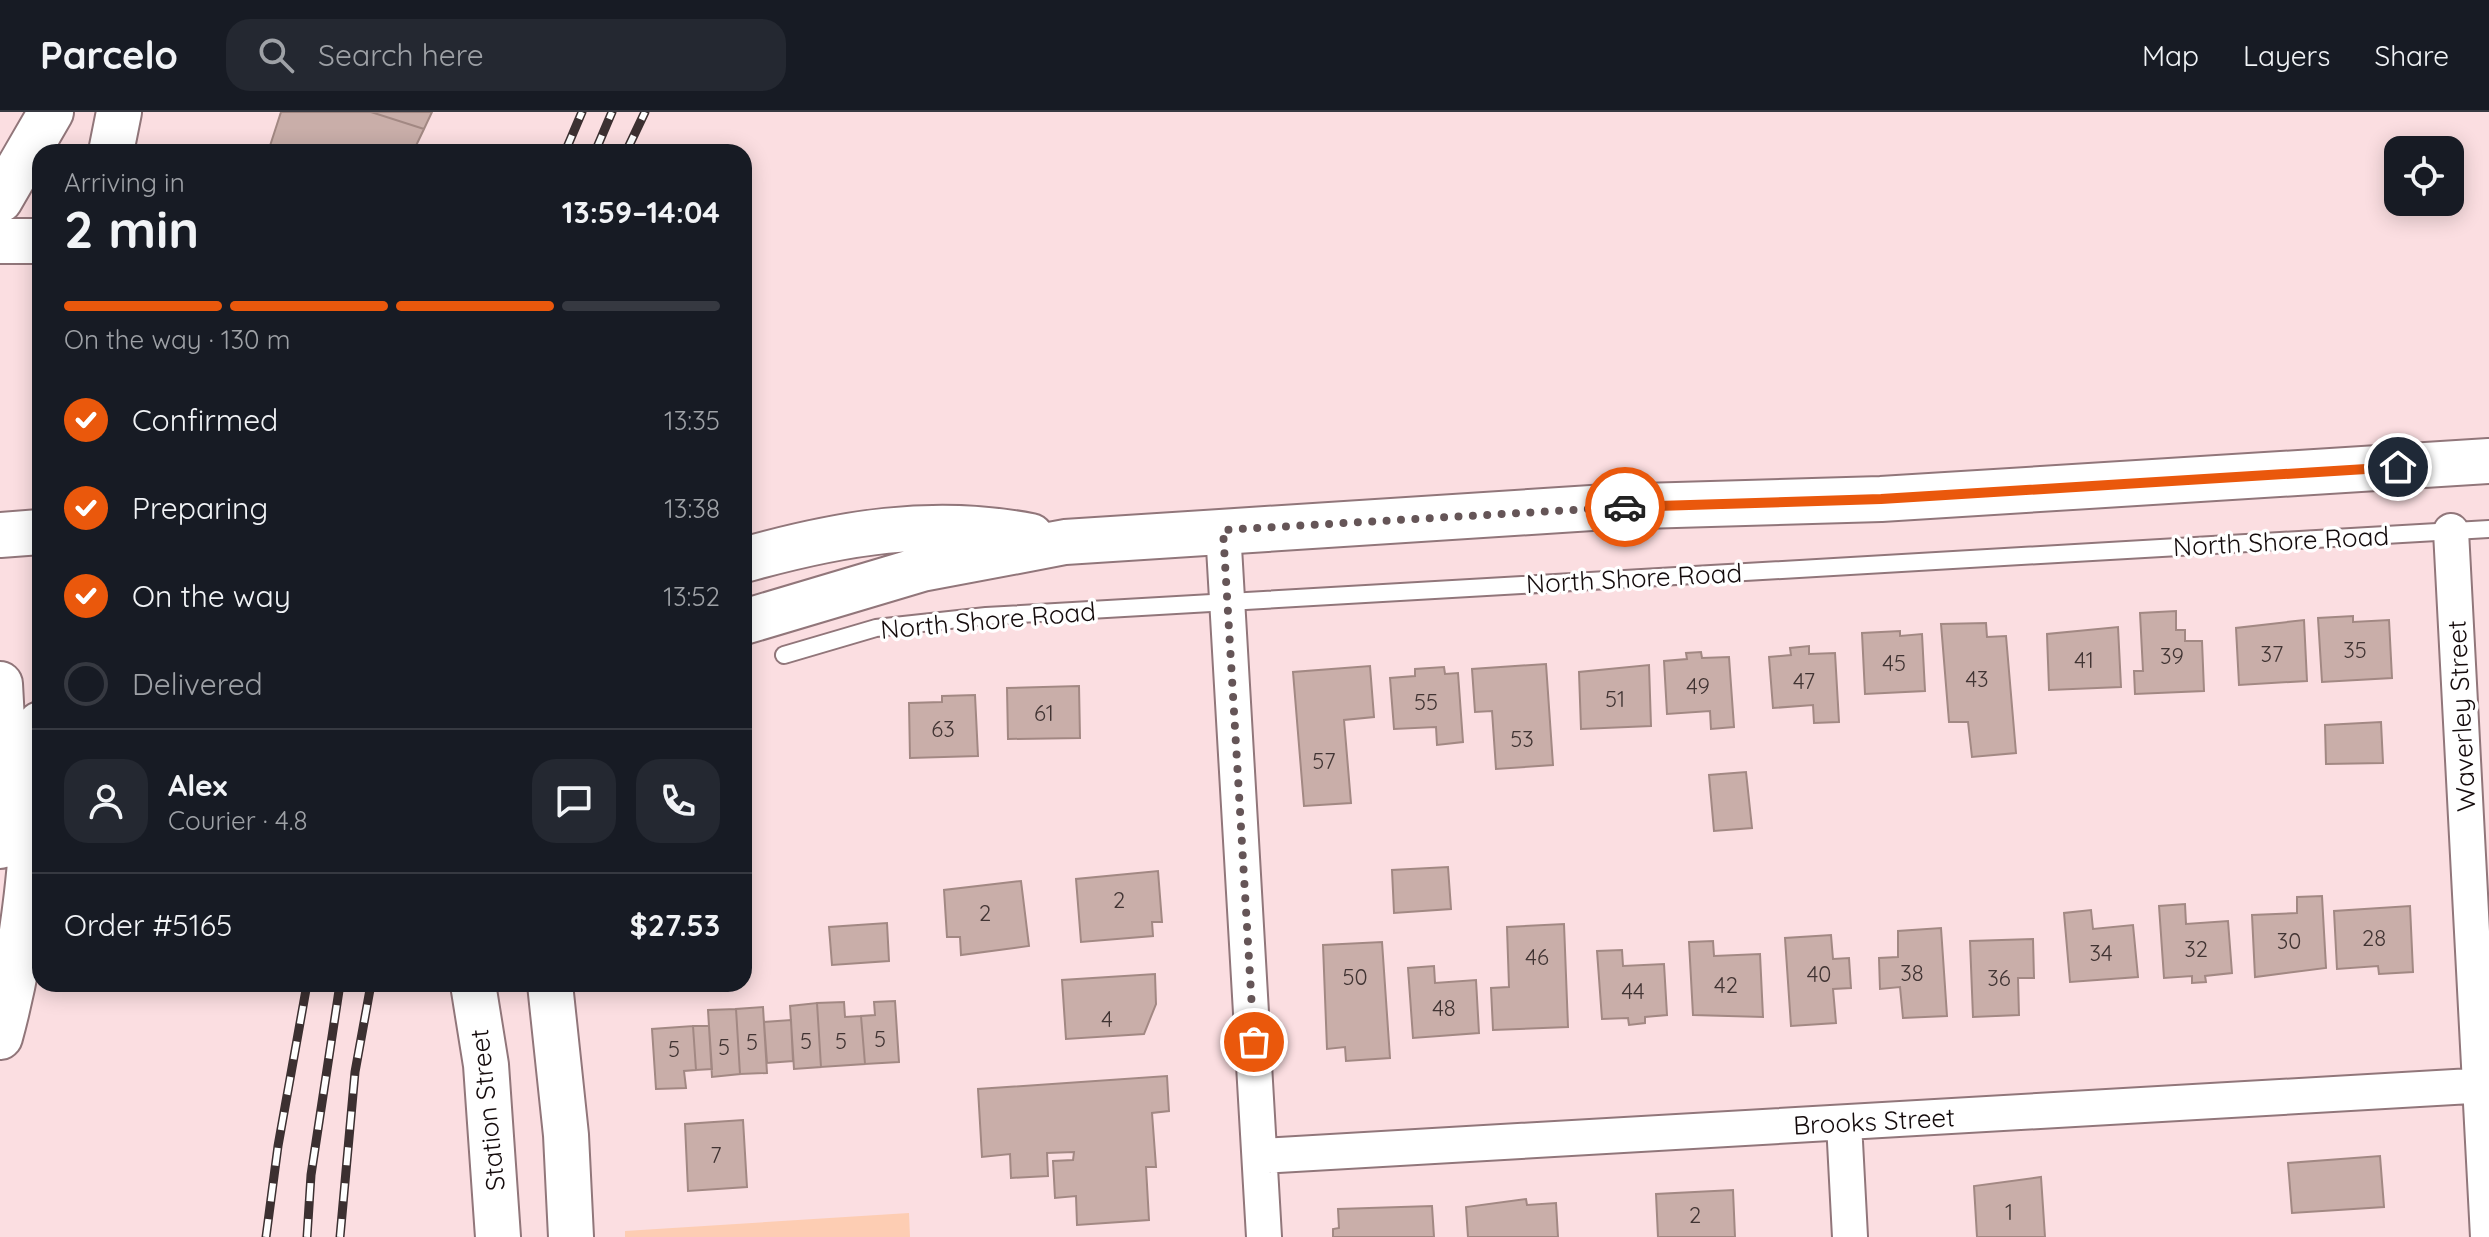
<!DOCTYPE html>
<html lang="en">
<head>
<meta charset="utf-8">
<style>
	:root { --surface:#171b24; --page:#242831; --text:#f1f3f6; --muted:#9ea1a6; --line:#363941; --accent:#ea580c }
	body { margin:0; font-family:Quicksand,sans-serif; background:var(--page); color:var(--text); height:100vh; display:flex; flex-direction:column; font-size:30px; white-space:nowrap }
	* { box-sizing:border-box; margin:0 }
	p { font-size:26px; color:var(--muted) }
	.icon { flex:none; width:44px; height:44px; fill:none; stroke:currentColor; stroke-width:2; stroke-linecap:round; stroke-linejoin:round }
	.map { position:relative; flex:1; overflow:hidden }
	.details { position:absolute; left:32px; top:32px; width:720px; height:848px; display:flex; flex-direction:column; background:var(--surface); border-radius:24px; box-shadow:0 4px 20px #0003 }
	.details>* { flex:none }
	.fabs { position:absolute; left:2384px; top:24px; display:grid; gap:16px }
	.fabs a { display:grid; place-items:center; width:80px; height:80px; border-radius:16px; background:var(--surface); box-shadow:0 4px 20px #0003; font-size:40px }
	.pin { position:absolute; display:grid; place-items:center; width:68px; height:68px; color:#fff; margin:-34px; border:4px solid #fff; border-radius:50%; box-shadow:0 2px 8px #0007 }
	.courier { position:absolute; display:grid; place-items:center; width:80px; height:80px; margin:-40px; border:6px solid #ea580c; border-radius:50%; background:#fff; color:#222; box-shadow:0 2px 10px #0007 }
	.summary em { font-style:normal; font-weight:700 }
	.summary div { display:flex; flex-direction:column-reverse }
	.summary { display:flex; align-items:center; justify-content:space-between; height:136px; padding:0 32px }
	h1 { font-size:52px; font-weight:700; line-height:60px }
	.bar { display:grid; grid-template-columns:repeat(4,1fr); gap:12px 8px; align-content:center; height:96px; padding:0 32px }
	.bar i { height:10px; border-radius:6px; background:var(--line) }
	.bar .on { background:var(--accent) }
	.bar p { grid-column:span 4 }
	.line { display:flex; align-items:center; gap:20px; padding:0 32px; border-top:2px solid var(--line) }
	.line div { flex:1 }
	.round { display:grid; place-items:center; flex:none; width:84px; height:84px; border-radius:24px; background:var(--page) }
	ol { padding:0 32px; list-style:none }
	li { display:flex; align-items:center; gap:24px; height:88px }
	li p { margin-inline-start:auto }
	li .icon { padding:8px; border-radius:50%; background:var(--accent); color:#fff; stroke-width:4 }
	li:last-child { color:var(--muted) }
	li i { width:44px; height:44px; border:4px solid var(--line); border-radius:50% }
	header { display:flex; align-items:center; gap:48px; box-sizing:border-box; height:112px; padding:0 40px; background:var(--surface); border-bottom:2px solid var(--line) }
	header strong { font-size:38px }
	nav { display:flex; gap:44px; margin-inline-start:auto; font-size:28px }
	.search { width:560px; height:72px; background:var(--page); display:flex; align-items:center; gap:20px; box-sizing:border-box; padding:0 28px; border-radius:24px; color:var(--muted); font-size:30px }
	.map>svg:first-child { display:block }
</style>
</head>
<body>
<header>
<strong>Parcelo</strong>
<div class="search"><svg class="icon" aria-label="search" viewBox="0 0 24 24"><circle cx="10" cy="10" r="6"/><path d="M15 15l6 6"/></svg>Search here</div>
<nav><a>Map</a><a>Layers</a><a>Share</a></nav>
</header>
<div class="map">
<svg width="2489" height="1125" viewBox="0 0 2489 1125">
	<rect width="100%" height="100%" fill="#fbdee1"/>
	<path fill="#fdcdb3" d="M909 1101 910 1125H625V1119Z"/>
	<path fill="#c9aea9" stroke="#a28883" stroke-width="2" d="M281 0H371L424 17 413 40H268Z
		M371 0H432L424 17Z
		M2176 499V518H2185V529H2202L2204 579 2135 582 2134 559H2143L2140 501Z
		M2353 504V510L2389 508 2392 566 2322 570 2318 506Z
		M2304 508 2307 569 2239 573 2236 516Z
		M1986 511 1987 525 2006 524 2016 641 1972 645 1968 610H1949L1941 512Z
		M2118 515 2121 575 2049 578 2047 522Z
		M1900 519V524L1922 522 1925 579 1865 582 1862 521Z
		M1809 534V542L1835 541 1839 610 1814 611 1813 593 1773 596 1769 545 1791 543 1790 536Z
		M1701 540 1702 546 1729 545 1734 615 1711 617 1710 599 1667 602 1664 549 1687 547 1686 541Z
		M1546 552 1553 653 1496 657 1492 599 1475 600 1472 557Z
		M1649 553 1651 614 1581 617 1579 560Z
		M1370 554 1374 605 1344 608 1351 691 1304 694 1293 560Z
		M1444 555 1445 562 1458 561 1463 630 1437 633 1436 615 1394 617 1390 566 1415 564V557Z
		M1079 574 1080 626 1008 627 1007 576Z
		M975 583 978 644 910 646 909 591 942 590V584Z
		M2381 610 2383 651 2326 652 2325 613Z
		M1746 660 1752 716 1714 719 1709 663Z
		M1448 755 1451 797 1394 801 1392 758Z
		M1158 759 1162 810H1152L1153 824 1081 830 1076 767Z
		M1021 769 1029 834 961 843 960 825H947L944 778Z
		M2322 784 2326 856 2255 865 2252 803 2297 801V785Z
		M2185 792 2186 812 2228 809 2232 861 2205 864 2206 870 2192 871V864L2164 866 2159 794Z
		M2410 794 2413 860 2379 862 2378 854 2337 857 2334 799Z
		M2091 798 2093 817 2133 813 2138 865 2070 870 2064 801Z
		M887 811 889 849 832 853 829 815Z
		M1564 812 1568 915 1493 918 1491 876 1509 875 1507 815Z
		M1941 816 1947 904 1903 906 1900 875 1880 877 1879 846 1898 845V819Z
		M1831 823 1833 847 1849 846 1851 876 1833 877 1836 911 1791 914 1785 826Z
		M2033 827 2034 866H2018L2019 903 1973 905 1970 829Z
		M1713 829 1714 844 1760 842 1763 905 1693 903 1689 830Z
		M1382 830 1390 946 1346 949 1345 935 1327 937 1323 833Z
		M1622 838 1623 854 1664 852 1667 903 1645 905V911L1629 913 1628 906 1602 907 1597 839Z
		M1434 854 1435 871 1476 868 1479 921 1413 926 1408 856Z
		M1155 862 1156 892 1144 922 1066 927 1062 868Z
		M895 889 899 950 865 952 861 904 875 903 874 890Z
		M844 890 845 905 861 904 865 952 821 955 817 891Z
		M817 891 821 955 794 957 790 894Z
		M763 895 767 961 740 962 736 897Z
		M736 897 740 962 712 965 708 898Z
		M791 908 793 949 767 951 764 910Z
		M693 914 696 958 684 959 686 976 656 977 652 917Z
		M693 914H709L712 957 696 958Z
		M1167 964 1169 999 1152 1001 1156 1055H1146L1149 1108 1077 1113 1076 1084 1055 1086 1053 1049 1073 1048 1074 1040 1047 1041 1048 1064 1011 1066 1010 1042 982 1045 978 977Z
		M743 1008 747 1075 688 1079 685 1012Z
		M2380 1044 2384 1095 2292 1101 2288 1051Z
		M2041 1065 2045 1125H1977L1974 1074Z
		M1733 1078 1735 1125H1658L1656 1082Z
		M1526 1087 1527 1093 1556 1091 1558 1125H1468L1466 1095Z
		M1432 1094 1434 1125H1333V1117L1339 1116 1338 1097Z"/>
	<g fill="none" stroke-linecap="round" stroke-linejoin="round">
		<g stroke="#91767a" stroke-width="20">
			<path id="lane" d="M784 543 876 516 986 504 2489 417"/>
		</g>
		<g stroke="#91767a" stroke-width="38">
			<path id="street" d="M1223 418 1264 1125
				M2451 419 2488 1125
				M1844 1011 1850 1125
				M1260 1044 2489 973"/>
		</g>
		<g stroke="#91767a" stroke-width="48">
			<path id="secondary" d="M111 40 119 0
				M0 88 51 0
				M0 129H40
				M0 423 40 420
				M744 448C840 421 932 405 1031 424
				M744 510 922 457 1065 430 1607 395 1881 387 2489 349
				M0 572 3 627 0 734
				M473 872 486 953 498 1125
				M550 872 566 1023 571 1125
				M0 925C29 820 33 720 40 612"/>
		</g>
		<use href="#lane" stroke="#fff" stroke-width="16"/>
		<use href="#street" stroke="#fff" stroke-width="34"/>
		<use href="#secondary" stroke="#fff" stroke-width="44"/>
		<g stroke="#3c3031" stroke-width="9">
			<path id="rail" d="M565 40 582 0
				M595 40 612 0
				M626 40 645 0
				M266 1125 278 1034 307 872
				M307 1125 311 1063 340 872
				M340 1125 355 960 371 872"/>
		</g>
		<use href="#rail" stroke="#fff" stroke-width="6" stroke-dasharray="18" stroke-linecap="butt"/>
	</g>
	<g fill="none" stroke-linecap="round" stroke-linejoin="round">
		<path stroke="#655557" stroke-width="8" stroke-dasharray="0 14.4" d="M1254 930 1223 418 1625 395"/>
		<path stroke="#ea580c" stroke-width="10" d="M1625 395 1881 387 2398 355"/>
	</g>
	<g text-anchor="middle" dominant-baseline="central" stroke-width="7" stroke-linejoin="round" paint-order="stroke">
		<g font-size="22" fill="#413433">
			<text x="2355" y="538">35</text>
			<text x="2272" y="542">37</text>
			<text x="2172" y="544">39</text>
			<text x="2084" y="548">41</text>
			<text x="1894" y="551">45</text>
			<text x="1977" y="567">43</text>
			<text x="1804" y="569">47</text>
			<text x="1698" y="574">49</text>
			<text x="1615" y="587">51</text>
			<text x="1426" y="590">55</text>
			<text x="1044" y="601">61</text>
			<text x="943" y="617">63</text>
			<text x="1522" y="627">53</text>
			<text x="1324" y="649">57</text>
			<text x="1119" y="788">2</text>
			<text x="985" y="801">2</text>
			<text x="2374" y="826">28</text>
			<text x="2289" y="829">30</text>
			<text x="2196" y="837">32</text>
			<text x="2101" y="841">34</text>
			<text x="1537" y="845">46</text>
			<text x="1912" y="861">38</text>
			<text x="1819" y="862">40</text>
			<text x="1355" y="865">50</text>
			<text x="1999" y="866">36</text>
			<text x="1726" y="873">42</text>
			<text x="1633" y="879">44</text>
			<text x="1444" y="896">48</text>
			<text x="1107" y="907">4</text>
			<text x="880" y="927">5</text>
			<text x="806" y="929">5</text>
			<text x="841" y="929">5</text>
			<text x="752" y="930">5</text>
			<text x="724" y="935">5</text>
			<text x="674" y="937">5</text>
			<text x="716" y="1043">7</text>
			<text x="2009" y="1100">1</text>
			<text x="1695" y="1103">2</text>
		</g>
		<g font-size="26" fill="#140b0c" stroke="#fff">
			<text transform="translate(2281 429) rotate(-3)">North Shore Road</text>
			<text transform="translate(1634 466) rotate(-3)">North Shore Road</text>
			<text transform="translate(988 508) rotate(-5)">North Shore Road</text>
			<text transform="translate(2461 604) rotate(-93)">Waverley Street</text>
			<text transform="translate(487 998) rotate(-96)">Station Street</text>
			<text transform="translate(1874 1009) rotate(-3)">Brooks Street</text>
		</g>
	</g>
</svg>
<div class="fabs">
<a><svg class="icon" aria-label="locate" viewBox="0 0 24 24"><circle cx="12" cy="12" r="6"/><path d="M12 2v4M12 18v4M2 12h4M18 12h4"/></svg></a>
</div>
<div class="pin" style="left:1254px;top:930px;background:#ea580c"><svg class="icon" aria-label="bag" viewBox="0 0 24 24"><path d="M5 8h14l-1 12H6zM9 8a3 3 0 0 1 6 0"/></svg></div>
<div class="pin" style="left:2398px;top:355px;background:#1f2937"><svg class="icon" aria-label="home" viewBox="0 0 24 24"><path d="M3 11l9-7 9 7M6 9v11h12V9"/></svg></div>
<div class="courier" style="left:1625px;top:395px"><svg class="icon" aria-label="car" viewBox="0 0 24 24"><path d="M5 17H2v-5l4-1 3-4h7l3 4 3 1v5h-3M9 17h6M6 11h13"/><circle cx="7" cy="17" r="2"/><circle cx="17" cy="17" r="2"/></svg></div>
<section class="details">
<div class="summary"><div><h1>2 min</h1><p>Arriving in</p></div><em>13:59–14:04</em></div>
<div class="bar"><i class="on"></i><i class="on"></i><i class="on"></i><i></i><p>On the way · 130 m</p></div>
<ol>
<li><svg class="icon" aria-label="check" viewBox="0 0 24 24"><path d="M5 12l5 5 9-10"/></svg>Confirmed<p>13:35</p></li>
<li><svg class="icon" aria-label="check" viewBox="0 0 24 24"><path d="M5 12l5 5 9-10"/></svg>Preparing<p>13:38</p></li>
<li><svg class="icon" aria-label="check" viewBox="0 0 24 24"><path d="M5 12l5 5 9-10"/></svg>On the way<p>13:52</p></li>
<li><i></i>Delivered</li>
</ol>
<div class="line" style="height:144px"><a class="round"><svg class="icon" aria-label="person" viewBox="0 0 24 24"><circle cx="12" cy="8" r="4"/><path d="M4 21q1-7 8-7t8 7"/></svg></a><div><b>Alex</b><p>Courier · 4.8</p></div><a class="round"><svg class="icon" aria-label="chat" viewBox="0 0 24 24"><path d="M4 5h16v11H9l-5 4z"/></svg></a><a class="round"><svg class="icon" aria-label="phone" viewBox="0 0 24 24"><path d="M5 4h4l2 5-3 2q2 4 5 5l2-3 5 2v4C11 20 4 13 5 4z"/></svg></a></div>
<div class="line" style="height:104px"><div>Order #5165</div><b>$27.53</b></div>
</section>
</div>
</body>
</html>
